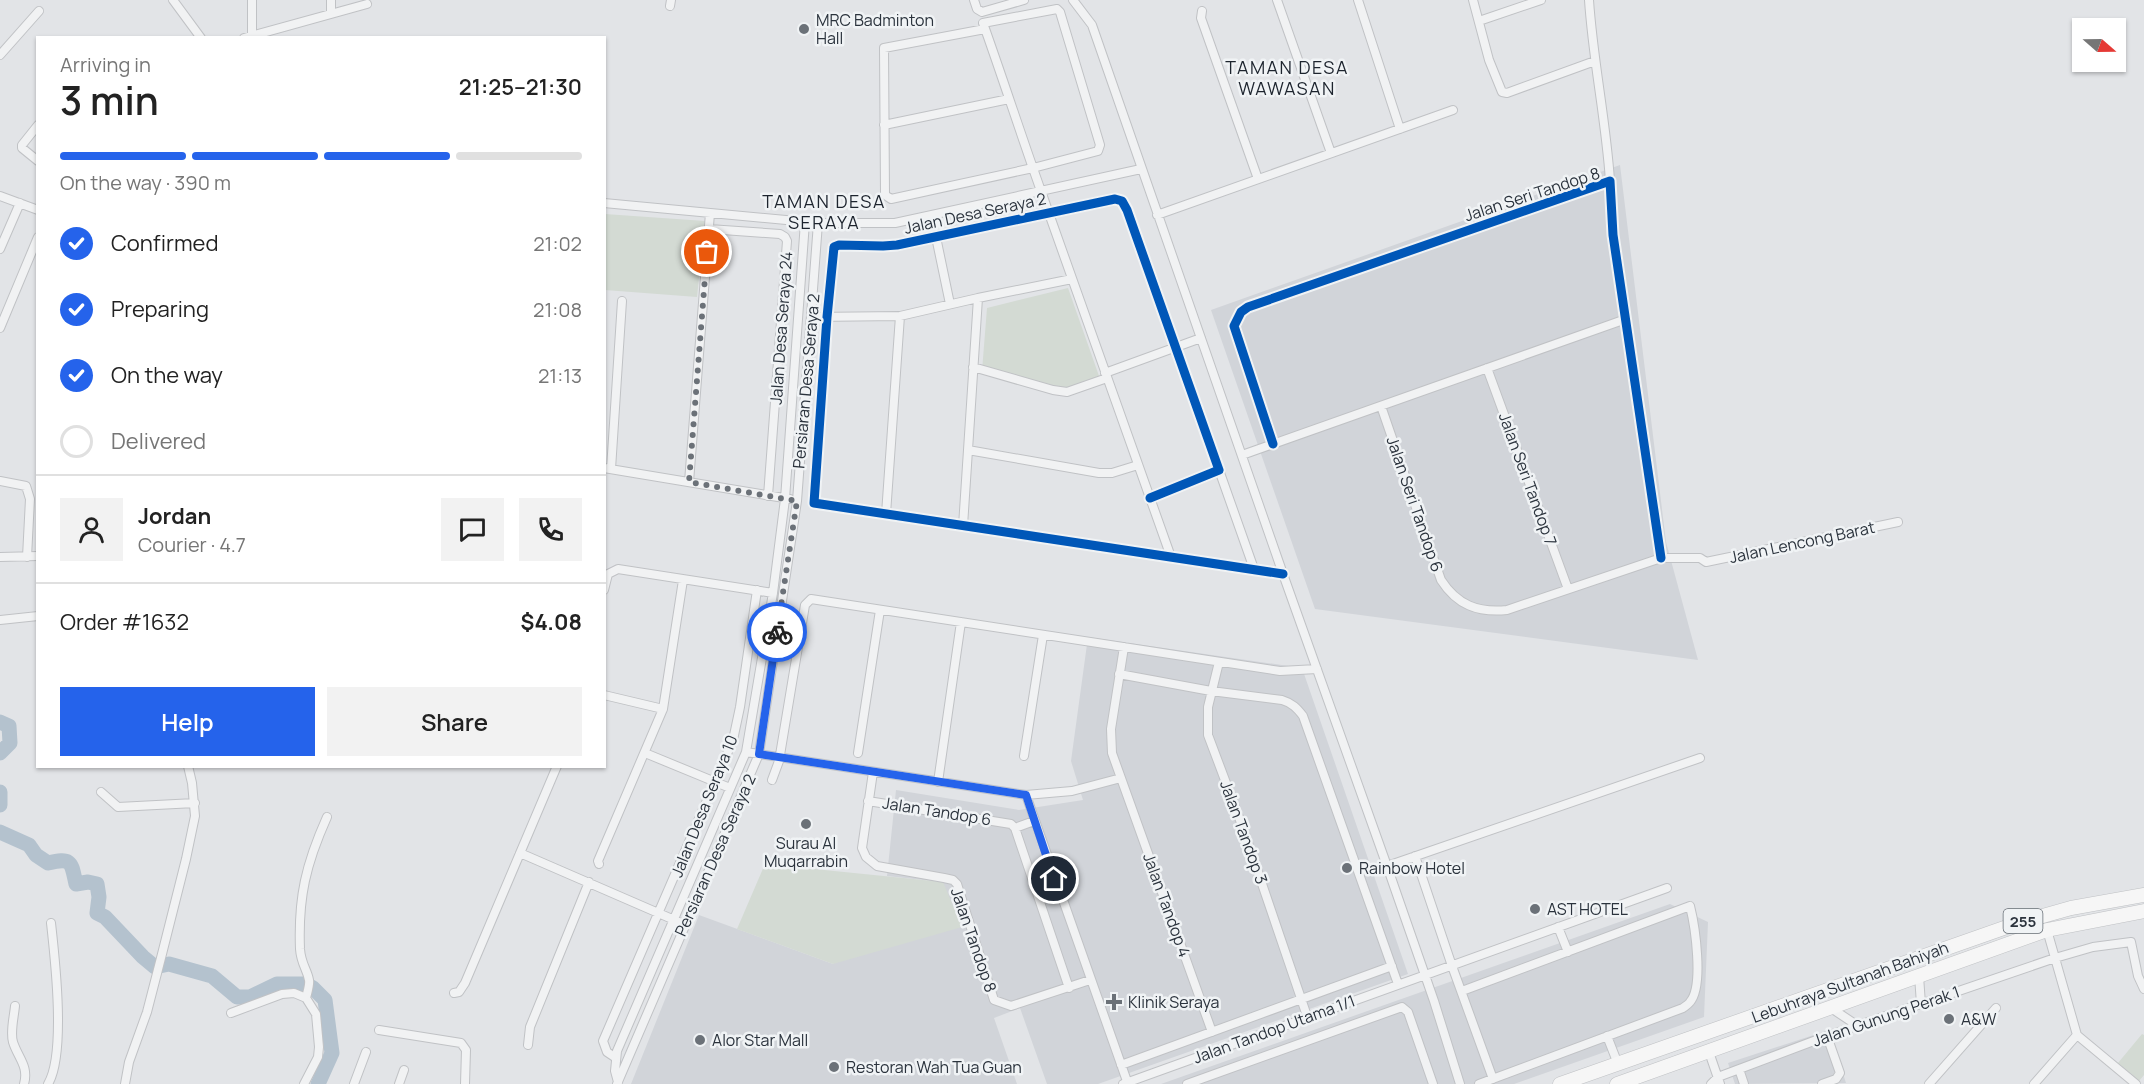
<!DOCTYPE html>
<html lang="en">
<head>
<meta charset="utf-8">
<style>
	:root { --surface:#fff; --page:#f2f2f2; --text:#222; --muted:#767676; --line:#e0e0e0; --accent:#2563eb }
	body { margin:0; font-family:Manrope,sans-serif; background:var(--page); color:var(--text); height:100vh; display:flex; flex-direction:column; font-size:22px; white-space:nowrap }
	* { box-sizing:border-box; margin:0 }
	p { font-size:20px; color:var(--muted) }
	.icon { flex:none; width:33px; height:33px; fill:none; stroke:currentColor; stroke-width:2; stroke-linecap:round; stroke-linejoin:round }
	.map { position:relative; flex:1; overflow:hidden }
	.drawer { position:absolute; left:36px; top:36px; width:570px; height:732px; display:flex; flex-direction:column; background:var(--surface); border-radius:0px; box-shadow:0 2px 4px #0004 }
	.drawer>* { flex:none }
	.needle { width:39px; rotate:110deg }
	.fabs { position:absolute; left:2072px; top:18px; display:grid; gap:12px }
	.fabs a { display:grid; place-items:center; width:54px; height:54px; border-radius:0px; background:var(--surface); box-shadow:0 2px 4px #0004; font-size:30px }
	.pin { position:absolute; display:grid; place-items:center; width:51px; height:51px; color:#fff; margin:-26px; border:3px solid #fff; border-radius:50%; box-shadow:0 2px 6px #0007 }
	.courier { position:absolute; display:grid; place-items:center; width:60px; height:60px; margin:-30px; border:4px solid #2563eb; border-radius:50%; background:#fff; color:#222; box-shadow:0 2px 8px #0007 }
	.head em { font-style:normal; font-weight:600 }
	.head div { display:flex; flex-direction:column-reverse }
	.head { display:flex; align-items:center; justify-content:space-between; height:102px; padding:0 24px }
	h1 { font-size:39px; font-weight:600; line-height:45px }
	.bar { display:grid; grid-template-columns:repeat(4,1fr); gap:9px 6px; align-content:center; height:72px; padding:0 24px }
	.bar i { height:8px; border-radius:4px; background:var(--line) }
	.bar .active { background:var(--accent) }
	.bar p { grid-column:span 4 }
	.line { display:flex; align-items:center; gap:15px; padding:0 24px; border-top:2px solid var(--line) }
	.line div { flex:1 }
	.round { display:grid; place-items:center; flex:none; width:63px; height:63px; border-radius:0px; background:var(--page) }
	ol { padding:0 24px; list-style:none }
	li { display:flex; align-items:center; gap:18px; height:66px }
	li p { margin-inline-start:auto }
	li .icon { padding:6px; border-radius:50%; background:var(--accent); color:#fff; stroke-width:4 }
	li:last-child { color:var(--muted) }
	li i { width:33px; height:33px; border:3px solid var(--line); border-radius:50% }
	.cta { display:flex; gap:12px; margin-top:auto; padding:12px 24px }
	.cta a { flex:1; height:69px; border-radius:0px; background:var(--accent); color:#fff; font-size:24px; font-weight:600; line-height:69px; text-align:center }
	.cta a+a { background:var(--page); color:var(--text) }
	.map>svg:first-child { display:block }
</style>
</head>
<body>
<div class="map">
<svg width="2144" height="1084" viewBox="0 0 2144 1084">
	<rect width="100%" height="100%" fill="#e2e4e7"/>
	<path fill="#d1d4d9" d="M1620 165 1666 542 1698 660 1315 609 1211 310Z
		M1088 637 1302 668 1408 974 1098 1084H1047L1020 1008 994 1018 1017 1084H631L699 915 833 964 942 882 887 876 896 790 1019 810 1083 800 1071 761Z
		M1670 904 1708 922 1704 1017 1514 1084H1161Z
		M1829 1030 1846 1083 1735 1084 1728 1063Z"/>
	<path fill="#d3dad3" d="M605 214 705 221 697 297 605 290Z
		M1068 288 1099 376 1066 388 982 371 987 308Z
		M765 864 943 882 962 927 833 964 737 929Z
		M2142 1034 2144 1035V1075L2139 1081 2118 1063Z"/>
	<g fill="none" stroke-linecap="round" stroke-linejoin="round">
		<path stroke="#b4c2ce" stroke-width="15" d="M0 722 9 726 10 743 0 753
			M0 792V805
			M0 832 29 845 36 855 48 863C73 857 71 863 76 884L88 882 97 884 99 897 97 913 105 917 143 957 155 967 169 964 212 976 237 997H250L277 984H306L313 988 325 1000 332 1053 318 1084"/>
		<g stroke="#c0c2c5" stroke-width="10">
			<path id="street" d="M173 0 201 38
				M252 0V35
				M974 0 977 9 982 12 1024 0
				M1073 0 1092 25 1283 574 1387 866 1434 1001 1460 1084
				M1277 0 1331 153
				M1358 0 1400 129
				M1473 0 1489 60 1502 92 1507 93 1595 61
				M1589 0C1593 61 1606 120 1610 181
				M670 6 671 0
				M1202 11 1201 18 1258 179
				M331 13V0
				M1479 21 1541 0
				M985 29 884 48 885 195 891 199 1033 168 1098 151 1100 145 1060 12 1057 9 983 23C1003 79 1021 135 1041 191L1171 557
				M244 38 367 4
				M0 55 39 11
				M38 125 22 145V148L38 161
				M884 125 1009 99
				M0 196 38 210
				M604 203 818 223H895L1141 169
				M1157 215 1453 110
				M709 229 780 234 785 237 787 241 768 496
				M936 237 950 304
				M0 249 20 203
				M812 317 900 316 978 298 1072 279
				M0 328 38 237
				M973 367 1053 390 1067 392 1107 378
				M1487 368 1568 589
				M1105 373 1201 338
				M1381 406 1441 580C1457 605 1478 613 1507 610L1661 558H1700L1706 562 1898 522
				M1273 444 1234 326 1241 312 1248 307 1610 181 1613 235 1661 558
				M968 450 1099 473H1112L1138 465
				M1242 455 1626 319
				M604 468 790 499
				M611 469 622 301
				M1219 470 1254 569
				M0 481 26 486 30 499 27 557
				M689 482 710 213
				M1150 498 1219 470 1127 210 1122 201 1115 199 897 245 883 246 839 245 834 247 827 317 814 503 1283 574
				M886 514 900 316
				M963 526 978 298
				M0 557 38 556
				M604 590 608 574 618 569 773 593
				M0 620 38 616
				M1124 647 1111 729 1112 753 1212 1032
				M1219 662 1208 707V735L1243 828 1307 1016
				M1119 674 1211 691 1282 700C1292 703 1297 708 1303 716L1398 984
				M604 695 663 709
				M746 752 1026 795 1072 791 1121 778
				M645 753 730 788
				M858 753 880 610
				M1024 756 1043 635
				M873 772 862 848 866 857 877 866 944 878 953 880 957 884 994 1000 1011 1006 1090 980
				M772 780 779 761 805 605 811 599 1280 671 1317 669
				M938 782 961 622
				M101 792 118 807 195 803
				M1026 795 1128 1084
				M868 801 1011 824 1015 828 1069 988
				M1015 828 1034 821
				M520 853 679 922
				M1415 856 1452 966 1493 1079
				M599 864 598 861 663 709 683 580
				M1387 866 1700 758
				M1558 927 1568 952
				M2047 930 2077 1035 2136 1084
				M1919 976 1921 1004
				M1462 991 1690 906C1695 926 1704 986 1690 1002 1690 1003 1684 1007 1683 1008L1479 1084
				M454 993 459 992 465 983 557 766
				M306 998C307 993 310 985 309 980 307 969 301 964 300 949 298 897 306 864 327 817
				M15 1006C14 1017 10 1032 13 1042 18 1058 29 1066 24 1084
				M1831 1008 1858 1026
				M231 1013 282 994 294 993 306 998 316 1014 319 1047 318 1057 304 1084
				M379 1030 461 1043 466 1050 465 1084
				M1607 1036 1618 1064
				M528 1045 530 1027 589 882
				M1709 1052 1720 1084
				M616 1058 607 1052 603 1041 733 740 740 707 757 590
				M1121 1065 1392 966
				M1739 1069 1744 1084
				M618 1082 615 1071 617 1051 746 752 773 593 785 499 805 222
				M48 1084C66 1054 55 959 51 923
				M125 1084 129 1062 147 1012 162 954 186 859 195 816 192 783 188 766
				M354 1084 366 1052
				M399 1084 404 1070
				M617 1084 759 754 797 501 818 223
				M1123 1084 1667 888
				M1187 1084 1402 1007 1408 1012 1433 1084
				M1711 1084 1718 1077 1827 1036 2055 958 2093 947 2131 942 2138 976 2144 989
				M1822 1084 1836 1079 1840 1073 1827 1036
				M1929 1084 1996 1008
				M2034 1084 2077 1035"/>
		</g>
		<g stroke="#bfc1c4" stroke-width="15">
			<path id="primary" d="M1560 1084 2021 922 2071 908 2144 895
				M1617 1084 2047 930 2144 911"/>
		</g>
		<use href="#street" stroke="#f1f2f3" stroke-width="8"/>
		<use href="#primary" stroke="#f6f6f6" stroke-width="14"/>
		<g stroke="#f0f3f5" stroke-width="13">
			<path id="cycleway" d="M1273 444 1234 326 1241 312 1248 307 1610 181 1613 235 1661 558
				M1150 498 1219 470 1127 210 1122 201 1115 199 897 245 883 246 839 245 834 247 827 317 814 503 1283 574"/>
		</g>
		<use href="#cycleway" stroke="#0057b8" stroke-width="9"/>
	</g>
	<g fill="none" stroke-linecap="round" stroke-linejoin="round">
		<path stroke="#6b7178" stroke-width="6" stroke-dasharray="0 10.8" d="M707 252 689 482 797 501 777 632"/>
		<path stroke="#2563eb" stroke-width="8" d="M777 632 759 754 1026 795 1054 879"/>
	</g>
	<g fill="#6b7178" stroke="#f0f3f5" stroke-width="2">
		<circle cx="804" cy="29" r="6"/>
		<circle cx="806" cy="824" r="6"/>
		<circle cx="1347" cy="868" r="6"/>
		<circle cx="1535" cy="909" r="6"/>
		<path d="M1111 993h6v6h6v6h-6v6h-6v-6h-6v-6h6z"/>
		<circle cx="1949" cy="1019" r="6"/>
		<circle cx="700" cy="1040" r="6"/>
		<circle cx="834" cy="1067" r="6"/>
	</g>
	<g text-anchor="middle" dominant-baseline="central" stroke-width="5" stroke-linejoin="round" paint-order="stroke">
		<rect fill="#f0f3f5" stroke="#666d74" stroke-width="1.5" x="2003.5" y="909" width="39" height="24" rx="4.5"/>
		<g font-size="15" font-weight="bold" fill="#2b333d">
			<text x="2023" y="921">255</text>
		</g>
		<g font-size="16" fill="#2b333d" stroke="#f0f3f5" text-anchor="start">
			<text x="816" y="20">MRC Badminton<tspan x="816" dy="18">Hall</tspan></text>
			<text x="806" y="843" text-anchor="middle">Surau Al<tspan x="806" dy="18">Muqarrabin</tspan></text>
			<text x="1359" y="868">Rainbow Hotel</text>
			<text x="1547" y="909">AST HOTEL</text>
			<text x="1128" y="1002">Klinik Seraya</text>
			<text x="1961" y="1019">A&amp;W</text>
			<text x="712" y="1040">Alor Star Mall</text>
			<text x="846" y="1067">Restoran Wah Tua Guan</text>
		</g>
		<g font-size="16" fill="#2b333d" stroke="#f0f3f5">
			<text transform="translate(1532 194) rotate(-18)">Jalan Seri Tandop 8</text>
			<text transform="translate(975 213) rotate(-12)">Jalan Desa Seraya 2</text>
			<text transform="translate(781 328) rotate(-86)">Jalan Desa Seraya 24</text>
			<text transform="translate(806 381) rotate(-85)">Persiaran Desa Seraya 2</text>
			<text transform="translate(1528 479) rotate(70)">Jalan Seri Tandop 7</text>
			<text transform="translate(1415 504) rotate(71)">Jalan Seri Tandop 6</text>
			<text transform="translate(1802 542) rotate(-12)">Jalan Lencong Barat</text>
			<text transform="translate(704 806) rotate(-68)">Jalan Desa Seraya 10</text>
			<text transform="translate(937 811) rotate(9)">Jalan Tandop 6</text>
			<text transform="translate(1244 832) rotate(70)">Jalan Tandop 3</text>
			<text transform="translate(715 855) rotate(-66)">Persiaran Desa Seraya 2</text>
			<text transform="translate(1167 905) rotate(70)">Jalan Tandop 4</text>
			<text transform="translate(974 940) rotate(71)">Jalan Tandop 8</text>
			<text transform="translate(1850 982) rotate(-20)">Lebuhraya Sultanah Bahiyah</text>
			<text transform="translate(1886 1016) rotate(-19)">Jalan Gunung Perak 1</text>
			<text transform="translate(1274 1029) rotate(-20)">Jalan Tandop Utama 1/1</text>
		</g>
		<g font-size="18" letter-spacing="1.5" fill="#1d242e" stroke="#f0f3f5">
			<text x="1287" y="67">TAMAN DESA<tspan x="1287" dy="21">WAWASAN</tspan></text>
			<text x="824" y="201">TAMAN DESA<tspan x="824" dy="21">SERAYA</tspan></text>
		</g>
	</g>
</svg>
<div class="fabs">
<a><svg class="needle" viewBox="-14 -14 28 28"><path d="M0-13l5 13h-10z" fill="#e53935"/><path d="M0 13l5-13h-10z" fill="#767676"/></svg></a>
</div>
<div class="pin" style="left:707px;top:252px;background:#ea580c"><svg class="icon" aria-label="bag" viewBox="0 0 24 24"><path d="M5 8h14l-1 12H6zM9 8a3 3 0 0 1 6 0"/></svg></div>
<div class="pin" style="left:1054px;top:879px;background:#1f2937"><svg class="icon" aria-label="home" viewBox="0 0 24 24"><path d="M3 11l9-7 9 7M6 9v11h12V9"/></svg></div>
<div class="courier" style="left:777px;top:632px"><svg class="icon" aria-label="bike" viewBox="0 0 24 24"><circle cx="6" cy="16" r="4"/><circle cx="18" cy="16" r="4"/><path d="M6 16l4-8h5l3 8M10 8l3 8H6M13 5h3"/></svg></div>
<section class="drawer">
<div class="head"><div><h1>3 min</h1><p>Arriving in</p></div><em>21:25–21:30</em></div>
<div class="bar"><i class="active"></i><i class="active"></i><i class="active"></i><i></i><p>On the way · 390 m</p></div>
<ol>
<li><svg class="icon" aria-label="check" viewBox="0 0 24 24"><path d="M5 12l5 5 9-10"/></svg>Confirmed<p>21:02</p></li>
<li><svg class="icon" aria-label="check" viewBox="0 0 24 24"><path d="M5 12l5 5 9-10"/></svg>Preparing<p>21:08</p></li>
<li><svg class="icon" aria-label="check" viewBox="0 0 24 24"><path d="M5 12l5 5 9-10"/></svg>On the way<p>21:13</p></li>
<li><i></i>Delivered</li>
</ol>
<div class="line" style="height:108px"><a class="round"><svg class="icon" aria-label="person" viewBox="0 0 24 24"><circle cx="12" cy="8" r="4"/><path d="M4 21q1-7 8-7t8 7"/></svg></a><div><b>Jordan</b><p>Courier · 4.7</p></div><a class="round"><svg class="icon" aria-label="chat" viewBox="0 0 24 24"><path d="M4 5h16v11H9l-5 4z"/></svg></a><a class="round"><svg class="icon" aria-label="phone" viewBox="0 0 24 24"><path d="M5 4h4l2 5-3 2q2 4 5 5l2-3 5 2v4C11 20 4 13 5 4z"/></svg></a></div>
<div class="line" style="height:78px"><div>Order #1632</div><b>$4.08</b></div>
<div class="cta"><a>Help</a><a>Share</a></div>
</section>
</div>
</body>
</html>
